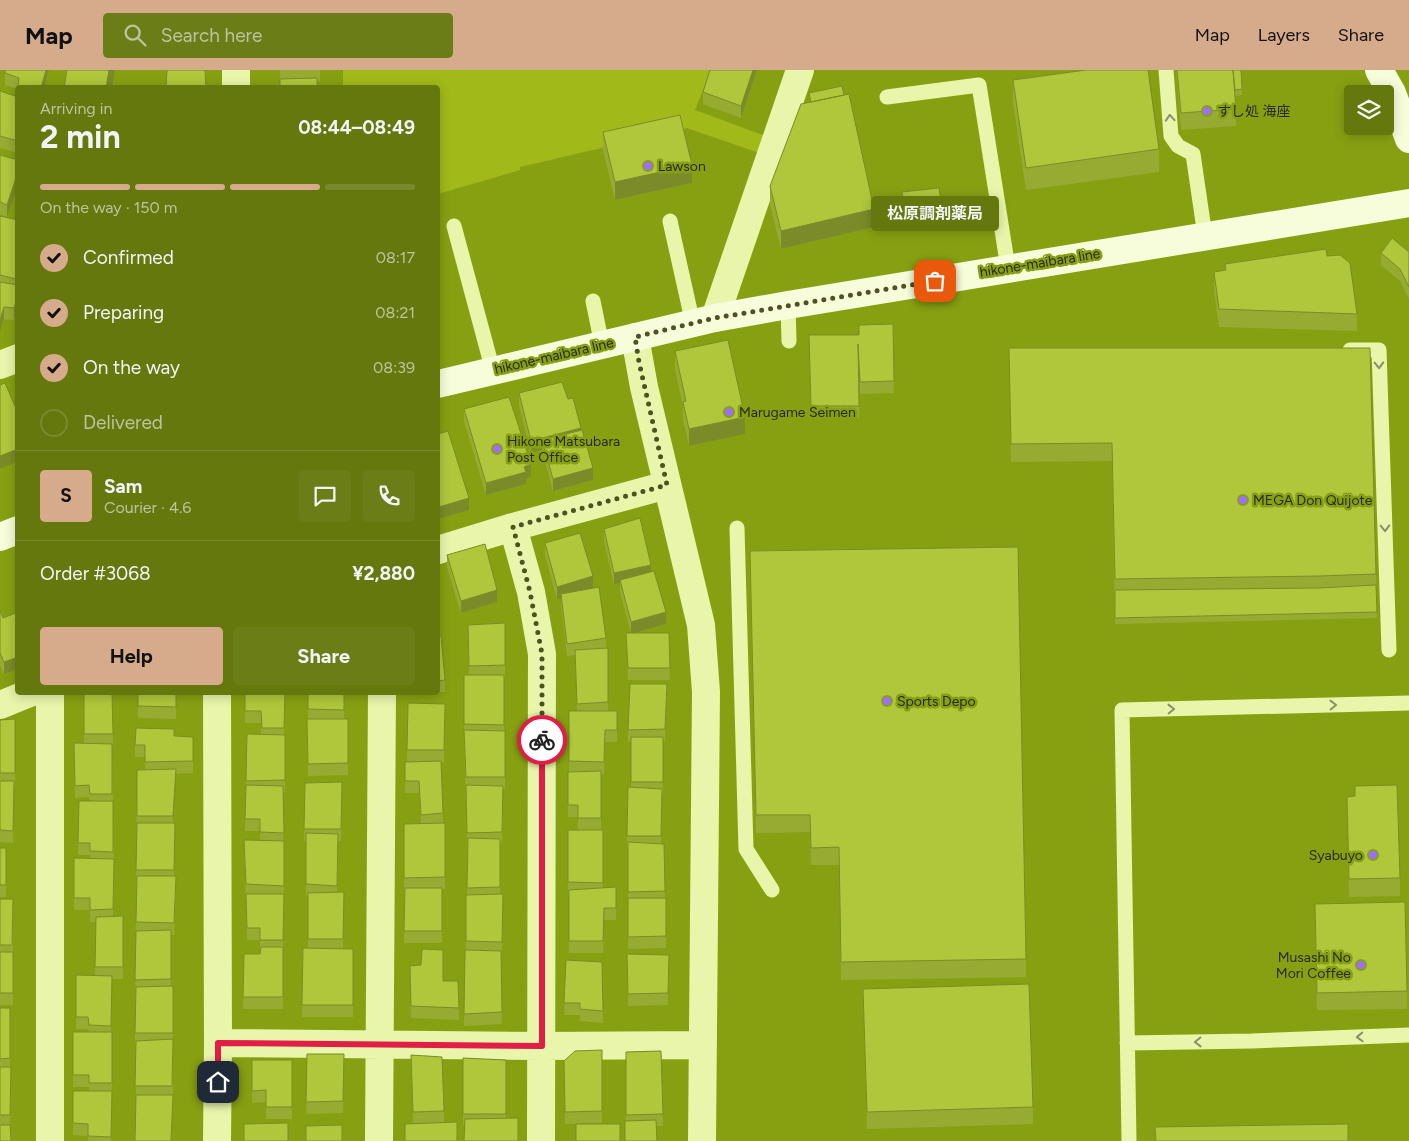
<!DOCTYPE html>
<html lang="en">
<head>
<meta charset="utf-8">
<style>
	:root { --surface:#65780e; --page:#6b7d17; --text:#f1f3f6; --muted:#bcc49e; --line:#79892e; --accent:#d6ab8b }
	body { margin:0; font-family:Figtree,"Noto Sans JP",sans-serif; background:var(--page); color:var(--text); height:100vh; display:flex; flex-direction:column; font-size:19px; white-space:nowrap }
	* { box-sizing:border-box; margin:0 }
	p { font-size:16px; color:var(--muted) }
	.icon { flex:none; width:28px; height:28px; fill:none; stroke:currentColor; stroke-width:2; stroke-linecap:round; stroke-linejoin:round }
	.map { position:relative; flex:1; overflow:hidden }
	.panel { position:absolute; left:15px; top:15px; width:425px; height:610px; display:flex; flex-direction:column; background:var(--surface); border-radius:5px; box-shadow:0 2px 12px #0003 }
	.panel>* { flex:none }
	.fabs { position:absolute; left:1344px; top:15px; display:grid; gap:10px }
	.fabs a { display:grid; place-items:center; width:50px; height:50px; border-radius:5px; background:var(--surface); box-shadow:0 2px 12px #0003; font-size:25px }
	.pin { position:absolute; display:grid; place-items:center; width:42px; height:42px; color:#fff; margin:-21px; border-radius:10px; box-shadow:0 2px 8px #0006 }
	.courier { position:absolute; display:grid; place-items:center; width:50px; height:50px; margin:-25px; border:4px solid #e11d48; border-radius:50%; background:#fff; color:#222; box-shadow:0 1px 6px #0007 }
	.bubble { position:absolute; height:35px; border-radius:5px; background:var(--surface); box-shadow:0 2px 12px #0003; font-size:16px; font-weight:700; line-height:35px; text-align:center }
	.head em { font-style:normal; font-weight:700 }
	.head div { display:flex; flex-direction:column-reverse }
	.head { display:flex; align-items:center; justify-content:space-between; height:85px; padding:0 25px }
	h1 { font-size:32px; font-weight:700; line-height:38px }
	.bar { display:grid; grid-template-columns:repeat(4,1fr); gap:8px 5px; align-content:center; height:60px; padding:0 25px }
	.bar i { height:6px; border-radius:4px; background:var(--line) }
	.bar .on { background:var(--accent) }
	.bar p { grid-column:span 4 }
	.line { display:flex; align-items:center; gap:12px; padding:0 25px; border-top:1px solid var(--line) }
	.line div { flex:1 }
	.round { display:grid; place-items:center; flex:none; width:52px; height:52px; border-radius:5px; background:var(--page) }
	ol { padding:0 25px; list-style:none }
	li { display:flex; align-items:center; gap:15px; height:55px }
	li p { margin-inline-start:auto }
	li .icon { padding:5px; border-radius:50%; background:var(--accent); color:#111; stroke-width:4 }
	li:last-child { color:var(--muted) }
	li i { width:28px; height:28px; border:2px solid var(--line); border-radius:50% }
	.action { display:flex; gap:10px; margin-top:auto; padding:10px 25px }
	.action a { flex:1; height:58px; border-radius:5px; background:var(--accent); color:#111; font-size:20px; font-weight:700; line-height:58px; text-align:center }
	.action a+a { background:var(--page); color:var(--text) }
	header { display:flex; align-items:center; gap:30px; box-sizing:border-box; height:70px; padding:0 25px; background:var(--accent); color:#111 }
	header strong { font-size:24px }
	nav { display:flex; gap:28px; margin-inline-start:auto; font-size:18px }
	.search { width:350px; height:45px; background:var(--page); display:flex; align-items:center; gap:12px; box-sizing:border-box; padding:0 18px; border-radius:5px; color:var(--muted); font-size:19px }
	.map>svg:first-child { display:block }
</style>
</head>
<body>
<header>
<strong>Map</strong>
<div class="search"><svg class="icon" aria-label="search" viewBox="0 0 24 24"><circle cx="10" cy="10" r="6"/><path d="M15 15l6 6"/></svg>Search here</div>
<nav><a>Map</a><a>Layers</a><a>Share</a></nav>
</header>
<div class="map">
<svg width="1409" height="1071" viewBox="0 0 1409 1071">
	<rect width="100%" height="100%" fill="#87a012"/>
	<path fill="#a1ba1a" d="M343 0H711L695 40 771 68 762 84 687 58 520 97V100L438 124V18H343Z"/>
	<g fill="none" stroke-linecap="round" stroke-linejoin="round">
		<path stroke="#e9f5ab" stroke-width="15" d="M1166 0 1171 66 1178 76 1193 84 1205 166
			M887 27 979 15 1008 198
			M670 151 693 254
			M454 156 493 301
			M593 231 602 275
			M788 235 789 271
			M1350 280H1379L1389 580
			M737 458 746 779 772 820
			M1127 973 1252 971 1409 965
			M1129 1071 1122 640 1409 633"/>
		<path stroke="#e9f5ab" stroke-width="28" d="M236 18V0
			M715 248 800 0
			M635 267 644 317 701 555 706 622 702 1071
			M0 295 18 288
			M513 457 531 522 542 584 541 1071
			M438 480 513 457 667 415
			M217 622 218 973 217 1071
			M0 635 32 622
			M218 973 542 976 701 975
			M50 1071V622
			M379 1071 382 622"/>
		<path stroke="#f7fddb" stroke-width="28" d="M1379 0 1392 23 1409 69
			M438 314 715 248 788 235 1409 133
			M0 467 18 460"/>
	</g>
	<path fill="#97ab33" d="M5 0H49L44 18H18V19L5 15Z
		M280 0H320V11L280 18Z
		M710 0H757L741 48 703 34V22Z
		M1176 0H1241L1242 25 1235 26 1236 56 1181 60Z
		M1013 10 1159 79V102L1026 120 1013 32Z
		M0 22 18 27V83L0 78Z
		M809 23 874 157 781 179 770 134V116L810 32Z
		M603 62 692 113 615 130 603 80Z
		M0 85 18 90 7 147 0 144Z
		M902 122 942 139V145L905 150 902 128Z
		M0 146 18 150V237L14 250 4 249 0 262Z
		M1409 182V229L1400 211 1381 195V183Z
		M1327 186 1357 244V261L1219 257 1214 220V202L1225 200V194Z
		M893 254 894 323 860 324 859 291V348H811L809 265H859Z
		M1009 278 1376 504 1377 548 1115 554 1112 391 1011 392Z
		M675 281 745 364 689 376 683 349V336L675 299Z
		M519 323 568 329 581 360 593 410 553 421 542 380 531 383 519 335Z
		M464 339 531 406 526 409V414L486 425 464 351Z
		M438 364 469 440 439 449 438 444Z
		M604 459 651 502 666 554 635 563H669L670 610H628L626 563H631L620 522V513L614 515 604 471Z
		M545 473 593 519 606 568V578H608V641H617V672H605L604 704H601V760H603V818L616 838V850H604L603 883H569V824H568V760H597H578V747H568V702H569V641H577L575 585 567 586 561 536V528L557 529 545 485Z
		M447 485 497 532 461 543 447 497Z
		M750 499 1026 889V907L841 910 839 795H811L810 762 756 763Z
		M0 540 3 548 18 542V599L4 604 0 595Z
		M505 553V607H504V661H505V719H503L502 774H500V824H503L502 884H501L502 954 464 956 465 880H466V825H467V775L464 666V605H469L468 555Z
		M438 566 445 610V622L408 624 407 622H438Z
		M84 622H112L113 676H112L114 789 113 847 123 846V909H112L111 962H112V1033L111 1071H88V1066L73 1065V1021H89V1017H73V962H89L88 959H76V905H95L96 852H90V840H74V788L90 789V785H78L79 731H90L89 727 75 728 74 673 84 674Z
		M138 622H176V649L138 648Z
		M245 622H285L284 665 285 722H283L284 836 283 882V939H243L244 884H260V870H247L244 770H260V761H245L247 664H261V653H245Z
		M308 622H344V649H348V705L308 706 307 649H308Z
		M667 626 665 671H663V724H662L661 774 665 828H666V878L628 879V778H627V766L631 718V672H628V660Z
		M408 633 445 634 444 692H441L443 753H445V819H442V873H404V754L421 753 419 723H405V692H407Z
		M15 649V715H14L13 773 0 772V650Z
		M174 666 193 667V703L176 704 174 753V806L176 818 174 865H171V916H173V1037L136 1028V975H135L137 700 145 699V687H135V675Z
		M342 712 341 771H338L337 822H344L343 878 353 879V947H302L303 878H308V826H306V771H304L305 713Z
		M1347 727 1400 808V826L1349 827Z
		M0 778H6V827H0Z
		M0 829H13V935H0Z
		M1315 851 1407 921V939L1317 940Z
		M627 884 669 897 668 935 628 936Z
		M566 890 603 941V953L580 951V945H564Z
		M421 895 443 911H458L459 950 411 948 410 896Z
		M863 919 1033 1037V1054L867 1059Z
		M0 938H10V997L11 1009 10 1055 0 1071Z
		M602 980V1053L565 1054 564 991Z
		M661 981 663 1056H657L626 1051V982Z
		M307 984H344L343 1043 306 1044Z
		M411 985 444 1041V1053L413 1054Z
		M463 988 506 990V1048L463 1056Z
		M252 990H292V1049H266V1032L252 1033Z"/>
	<path fill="#7b8b29" d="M46 0H49L44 18H41Z
		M109 0H115L112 18H106Z
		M753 0H757L741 48V36Z
		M692 95V113L615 130V112Z
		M18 102V115L7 147V135Z
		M874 139V157L781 179V161Z
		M18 200V212L16 221V209Z
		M18 225V237L14 250V238Z
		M4 237V249L0 262V250Z
		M745 347V364L689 376V359Z
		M581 358V370H542V380L531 383V371Z
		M18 379V391L0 399V386Z
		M531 394V406L526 409V414L486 425V413Z
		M593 398V410L553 421V409Z
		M469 428V440L439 449V437Z
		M651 495V507L620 510V513L614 515V503Z
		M593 506V519L561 524V528L557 529V517Z
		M497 520V532L461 543V531Z
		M666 542V554L631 564V552Z
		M438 554H439V566H438Z
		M18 587V599L4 604V592Z
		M176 699V711L173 758V746Z
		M669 885V897L668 935V923Z"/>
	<path fill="#b0c73b" stroke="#7b8b29" d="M5 0H46L41 18H27L18 15 19 8 5 3Z
		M67 0H109L106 18H64Z
		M167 0H205L206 18H166Z
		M710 0H753L741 36 703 22Z
		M1086 0H1148L1159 79 1026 98 1013 10Z
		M1177 0H1233L1236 39 1181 43Z
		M1233 0H1241L1242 19 1235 20Z
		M317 8V18H280V9Z
		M842 16 844 25 811 32 809 23Z
		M0 21 18 27V71L0 66Z
		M849 24 874 139 781 161 770 116 801 34Z
		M680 45 692 95 615 112 603 62Z
		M0 85 18 90V102L7 135 0 132Z
		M939 118 942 139 905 143 902 122Z
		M0 146 18 150V200L16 209 0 205Z
		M1392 168 1409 182V217L1400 199 1381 183Z
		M1326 179 1327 186 1340 185 1350 193 1357 244 1219 239 1214 202 1226 200 1225 194Z
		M0 212 18 215V225L14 238 4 237 0 250Z
		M893 254 894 311 860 312 858 274 859 336H811L809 265H859V255Z
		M728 270 745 347 689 359 683 332 686 331 675 281Z
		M1009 278H1370L1376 504 1319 506 1115 509 1112 373 1011 374Z
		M562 312 568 329 573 328 581 358 531 371 519 323Z
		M5 313 18 343V379L0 386V315Z
		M509 327 531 394 524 397 526 402 486 413 464 339Z
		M582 360 593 398 553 409 542 370Z
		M448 361 469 428 439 437 438 432V364Z
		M640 448 651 495 614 503 604 459Z
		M580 463 593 506 557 517 545 473Z
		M485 474 497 520 461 531 447 485Z
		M1018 477 1026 889 841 892 839 777 811 778 810 745H756L750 481Z
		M654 501 666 542 631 552 620 510Z
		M1376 515 1377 542 1115 548V520L1319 518Z
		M599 517 606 568 567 574 561 524Z
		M0 540 3 548 18 542V587L4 592 0 583Z
		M505 553V595L469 596 468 555Z
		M626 563H669L670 598H628Z
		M438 566H441L445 610 438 611Z
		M608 578V632L577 634 575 580Z
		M464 605H504V655L464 654Z
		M630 614H667L665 659 628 660Z
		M84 622H112L113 664H84Z
		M138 622H176V637L138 636Z
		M245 622H285L284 658H262L261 641H245Z
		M308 622H344V640L308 639Z
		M408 633 445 634 444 680H407Z
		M569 641H617V660H605L604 692 569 691Z
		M15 649V703H0V650Z
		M307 649H348V693L308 694Z
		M136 658 174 659V666L193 667V691L145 692V675H135Z
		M464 660 505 661V707H466Z
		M247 664 285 665V710L246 711Z
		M631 667H663V712H631Z
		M74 673 112 674V724H90L89 715 75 716Z
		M441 691 443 743 421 745 419 711H405V692Z
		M176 699 173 746H137V700Z
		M601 701V748H578V735H568V702Z
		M0 711H14L13 761 0 760Z
		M342 712 341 759H304L305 713Z
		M246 715 283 716 284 763 260 762V749H245Z
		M466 715 503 716 502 762 467 763Z
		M1397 715 1400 808 1349 809 1347 727 1355 726V716Z
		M628 717 662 719 661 766H627Z
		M79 731H113V782L90 781V773H78Z
		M137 753H175L174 800H136Z
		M445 753V807L404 808V754Z
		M568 760H603V813L568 812Z
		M306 763 338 764 337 816 306 814Z
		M468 768 500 769V817L467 818Z
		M244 770 284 771V816L246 814Z
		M628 772 664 774 665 821 628 822Z
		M0 778H6V815H0Z
		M74 788 114 789 113 839 90 840V828H74Z
		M137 806H176L174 853 136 852Z
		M616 817V838H604L603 871H569V820Z
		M405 818H442V861H404Z
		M344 822 343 869H308V823Z
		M246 824H284L283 870H260V858H247Z
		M503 824 502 872 466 871V825Z
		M628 828H666V866L628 867Z
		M0 829H13L12 875H0Z
		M1405 832 1407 921 1317 923 1315 834Z
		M123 846V897H95L96 847Z
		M171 860V909L135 910 136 861Z
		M261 877H283V927H243L244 884H260Z
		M303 878 353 879V935H302Z
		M422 879 443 880V911H458L459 938 411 936 410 896 421 895Z
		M465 880 501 881 502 942 464 944Z
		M0 882H13V923H0Z
		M627 884 669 885 668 923 628 924Z
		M566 890 602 892 603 941 580 939V933H564Z
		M76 905 112 906 111 956 89 955 88 947H76Z
		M1029 914 1033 1037 867 1042 863 919Z
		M173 916V963H135L136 917Z
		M0 938H10V988L0 989Z
		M73 962H112V1013H89V1005H73Z
		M173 969 172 1016H135L136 971Z
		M602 980V1041L565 1042 564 991 575 981Z
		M661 981 663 1044 626 1045V982Z
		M307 984H344L343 1031 306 1032Z
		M411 985 442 987 444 1041 413 1042Z
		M463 988 506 990V1044H463Z
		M252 990H292V1037H266V1020L252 1021Z
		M0 997H11L10 1045H0Z
		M73 1021H112L111 1067 88 1066V1054L73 1053Z
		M136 1025H173L171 1071H135Z
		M518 1048V1071H464L465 1049Z
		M656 1050 657 1071H625V1051Z
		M457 1052V1071H405V1054Z
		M288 1053V1071H244V1054Z
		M576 1054H620V1071H576Z
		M1348 1054V1071H1156L1155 1057Z
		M0 1055H10L11 1071H0Z
		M342 1055V1071H306V1056Z"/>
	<defs><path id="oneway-chevron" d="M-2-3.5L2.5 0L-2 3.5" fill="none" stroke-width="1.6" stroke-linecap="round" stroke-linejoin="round" transform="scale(1.25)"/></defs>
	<g stroke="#898f6a">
		<use href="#oneway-chevron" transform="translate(1170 48) rotate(-94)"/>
		<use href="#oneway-chevron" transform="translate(1379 295) rotate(88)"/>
		<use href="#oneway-chevron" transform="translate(1385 458) rotate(88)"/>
		<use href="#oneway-chevron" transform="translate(1333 635) rotate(-1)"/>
		<use href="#oneway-chevron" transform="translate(1171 639) rotate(-1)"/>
		<use href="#oneway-chevron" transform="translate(1360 967) rotate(178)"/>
		<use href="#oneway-chevron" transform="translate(1198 972) rotate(179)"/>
	</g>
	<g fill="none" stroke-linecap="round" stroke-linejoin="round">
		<path stroke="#4a5321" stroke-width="5" stroke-dasharray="0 9" d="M542 670V584L530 522 513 457 667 415 639 292 635 267 715 248 935 211"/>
		<path stroke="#e11d48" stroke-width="6" d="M218 1012V973L542 976V670"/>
	</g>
	<g fill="#9d6eff" stroke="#87a012" stroke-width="2">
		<circle cx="1207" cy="41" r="5"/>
		<circle cx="648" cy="96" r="5"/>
		<circle cx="729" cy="342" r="5"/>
		<circle cx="497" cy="379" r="5"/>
		<circle cx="1243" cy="430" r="5"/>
		<circle cx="887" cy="631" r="5"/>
		<circle cx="1373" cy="785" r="5"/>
		<circle cx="1361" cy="895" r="5"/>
	</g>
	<g text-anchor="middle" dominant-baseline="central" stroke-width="5" stroke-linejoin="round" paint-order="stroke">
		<g font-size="14" fill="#292929" stroke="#87a012" text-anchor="start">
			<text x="1217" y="41">すし処 海座</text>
			<text x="658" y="96">Lawson</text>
			<text x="739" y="342">Marugame Seimen</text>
			<text x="507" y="371">Hikone Matsubara<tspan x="507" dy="16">Post Office</tspan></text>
			<text x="1253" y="430">MEGA Don Quijote</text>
			<text x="897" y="631">Sports Depo</text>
			<text x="1363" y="785" text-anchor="end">Syabuyo</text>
			<text x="1351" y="887" text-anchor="end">Musashi No<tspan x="1351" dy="16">Mori Coffee</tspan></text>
		</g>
		<g font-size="14" fill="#292929" stroke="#87a012">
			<text transform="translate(1040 193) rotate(-9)">hikone-maibara line</text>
			<text transform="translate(554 286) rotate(-13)">hikone-maibara line</text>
		</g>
	</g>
</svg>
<div class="fabs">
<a><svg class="icon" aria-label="layers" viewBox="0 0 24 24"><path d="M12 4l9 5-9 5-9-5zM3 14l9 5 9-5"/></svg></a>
</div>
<div class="pin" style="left:935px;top:211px;background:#ea580c"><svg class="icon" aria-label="bag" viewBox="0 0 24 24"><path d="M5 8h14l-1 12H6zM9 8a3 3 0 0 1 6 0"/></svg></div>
<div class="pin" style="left:218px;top:1012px;background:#1f2937"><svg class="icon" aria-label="home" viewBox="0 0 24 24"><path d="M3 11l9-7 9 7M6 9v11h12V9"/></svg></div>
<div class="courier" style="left:542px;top:670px"><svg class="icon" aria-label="bike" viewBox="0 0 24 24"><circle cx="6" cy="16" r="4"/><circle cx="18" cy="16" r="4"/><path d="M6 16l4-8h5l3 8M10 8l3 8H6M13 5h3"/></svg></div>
<div class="bubble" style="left:871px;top:126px;width:128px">松原調剤薬局</div>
<section class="panel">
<div class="head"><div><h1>2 min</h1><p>Arriving in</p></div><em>08:44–08:49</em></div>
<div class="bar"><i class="on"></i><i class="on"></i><i class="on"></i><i></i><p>On the way · 150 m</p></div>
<ol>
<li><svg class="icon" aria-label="check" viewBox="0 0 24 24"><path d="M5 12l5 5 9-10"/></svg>Confirmed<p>08:17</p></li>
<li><svg class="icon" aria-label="check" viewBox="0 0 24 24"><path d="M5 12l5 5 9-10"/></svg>Preparing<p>08:21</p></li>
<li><svg class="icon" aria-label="check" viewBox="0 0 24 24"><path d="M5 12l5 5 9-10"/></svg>On the way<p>08:39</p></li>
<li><i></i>Delivered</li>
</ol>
<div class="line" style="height:90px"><b class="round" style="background:var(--accent);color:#111">S</b><div><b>Sam</b><p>Courier · 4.6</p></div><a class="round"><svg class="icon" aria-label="chat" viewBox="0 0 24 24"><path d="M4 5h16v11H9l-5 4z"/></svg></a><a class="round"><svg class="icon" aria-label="phone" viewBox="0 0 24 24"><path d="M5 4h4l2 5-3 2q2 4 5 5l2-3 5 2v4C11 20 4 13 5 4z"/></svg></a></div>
<div class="line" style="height:65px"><div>Order #3068</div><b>¥2,880</b></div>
<div class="action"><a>Help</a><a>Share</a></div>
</section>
</div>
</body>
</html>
